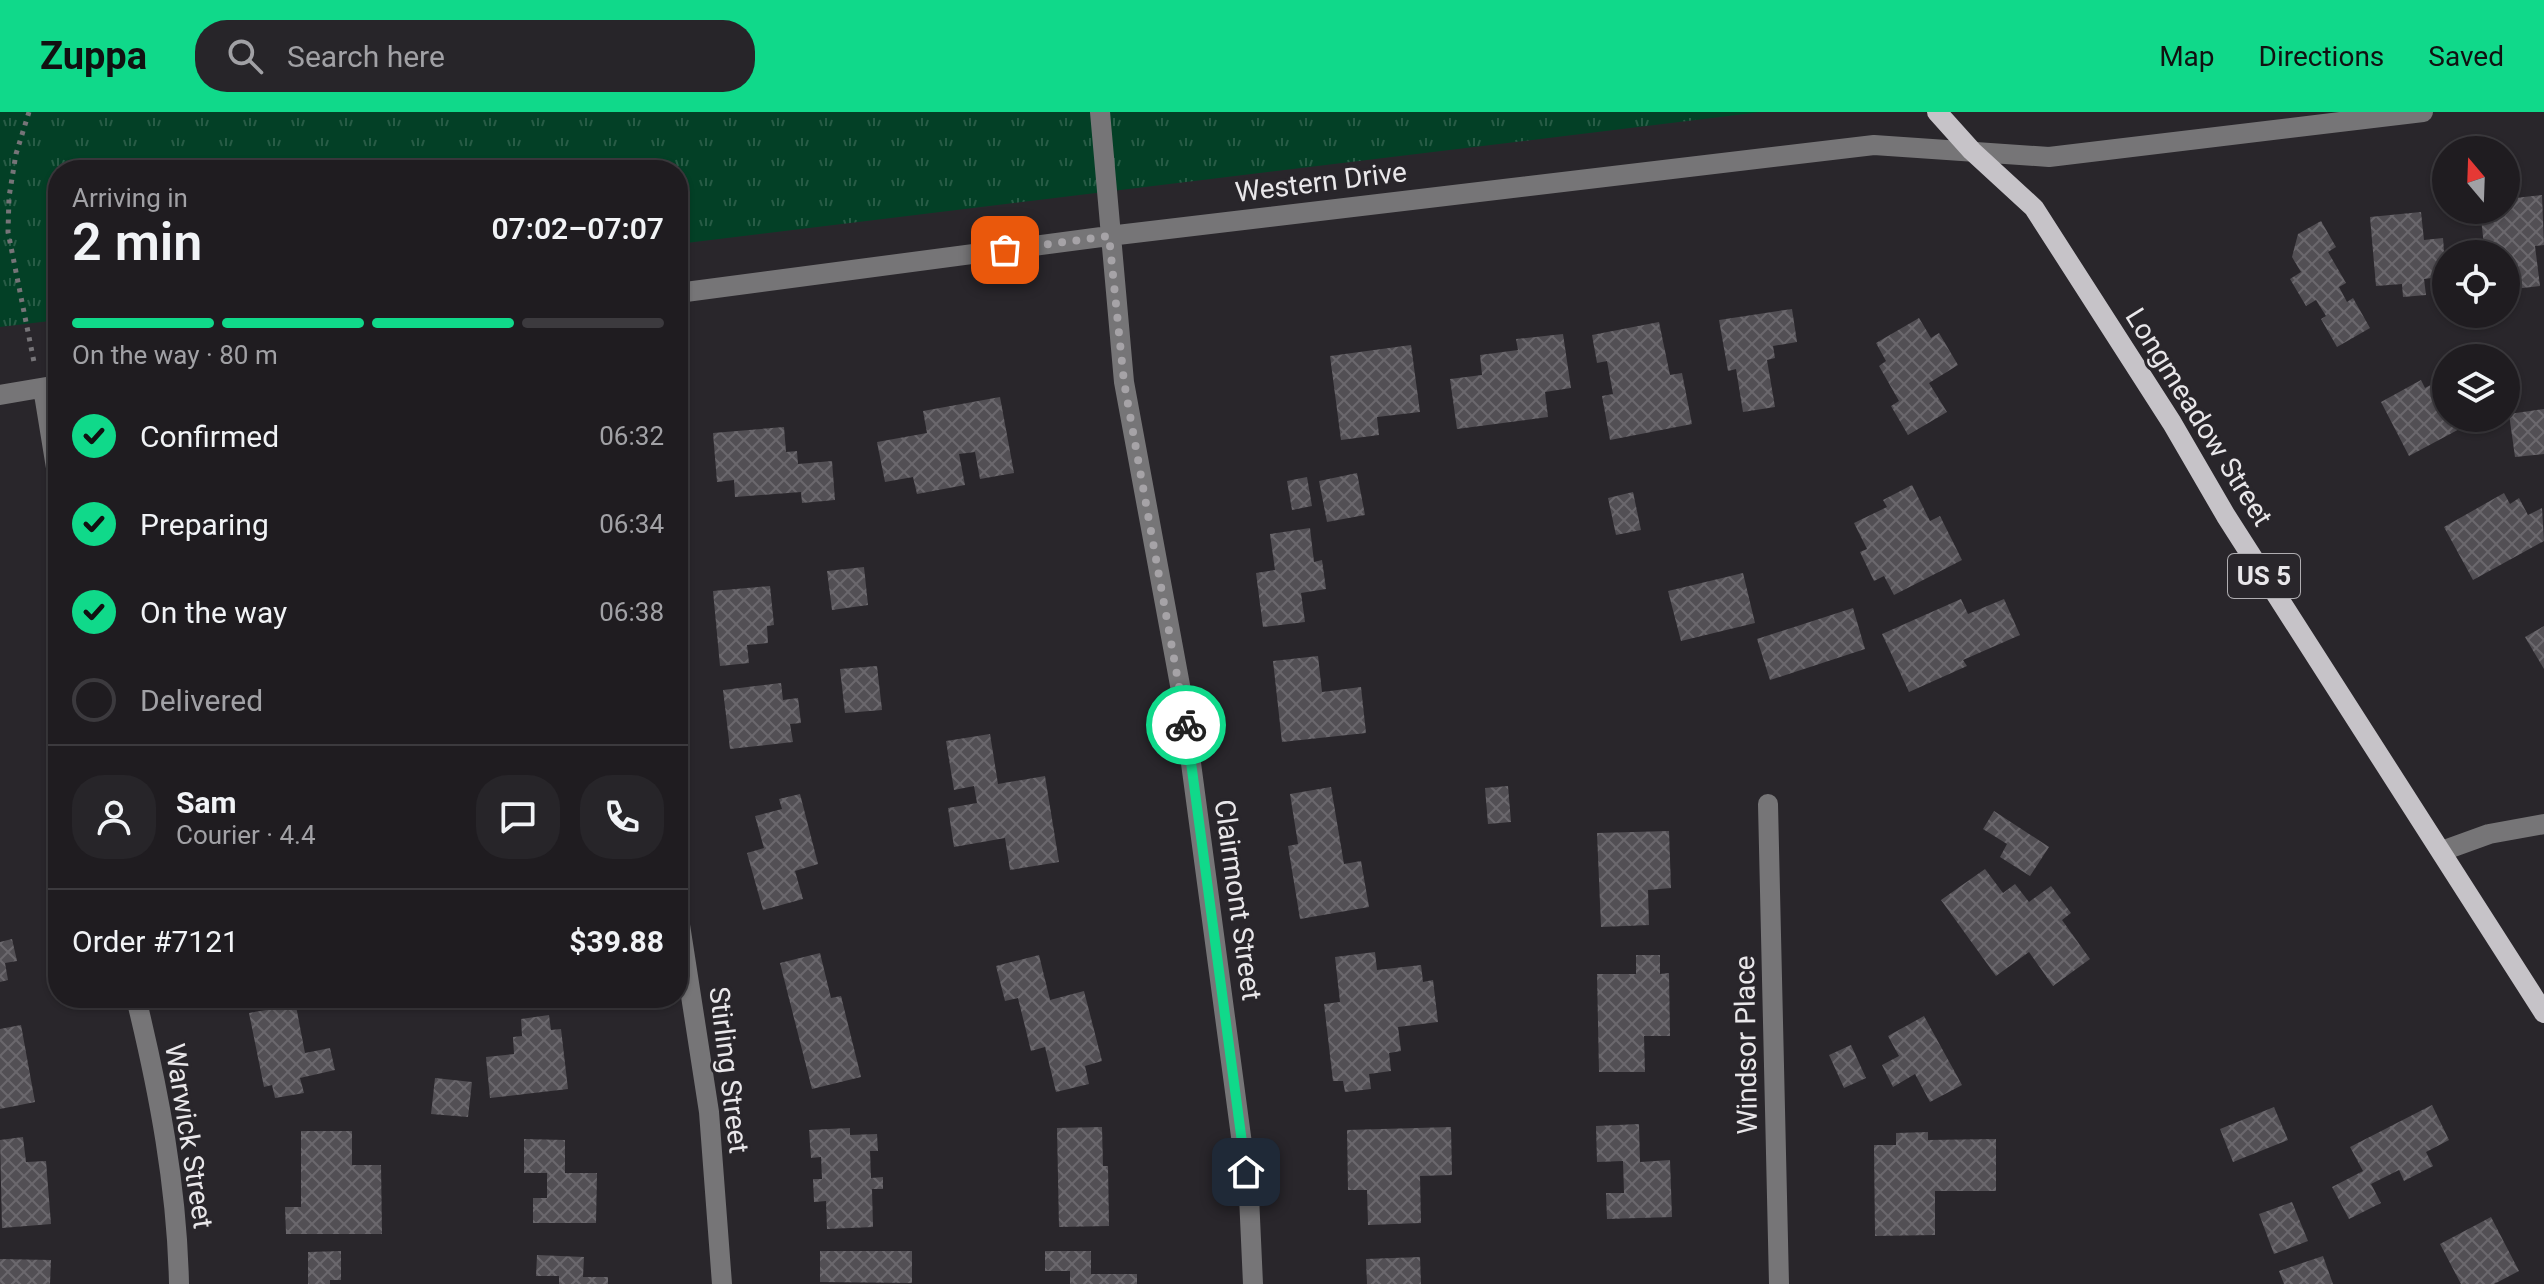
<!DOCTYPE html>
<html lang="en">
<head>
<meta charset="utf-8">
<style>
	:root { --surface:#1f1c20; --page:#272529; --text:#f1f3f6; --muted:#a1a1a5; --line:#3c3a3e; --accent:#10d98a }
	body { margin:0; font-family:Roboto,sans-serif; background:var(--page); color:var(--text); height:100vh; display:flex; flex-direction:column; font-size:30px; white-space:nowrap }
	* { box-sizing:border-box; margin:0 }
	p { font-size:26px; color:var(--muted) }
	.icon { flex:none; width:44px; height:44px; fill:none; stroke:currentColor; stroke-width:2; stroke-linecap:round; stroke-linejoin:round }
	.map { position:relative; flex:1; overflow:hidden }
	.side { position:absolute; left:48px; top:48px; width:640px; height:848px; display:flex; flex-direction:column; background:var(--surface); border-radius:32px; box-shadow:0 2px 6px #0004,0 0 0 2px var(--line) }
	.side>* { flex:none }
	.needle { width:52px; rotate:341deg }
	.fabs { position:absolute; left:2432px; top:24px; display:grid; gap:16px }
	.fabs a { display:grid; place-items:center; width:88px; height:88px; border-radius:50%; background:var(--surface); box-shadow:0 2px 6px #0004,0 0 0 2px var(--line); font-size:40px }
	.pin { position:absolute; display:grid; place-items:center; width:68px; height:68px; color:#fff; margin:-34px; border-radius:16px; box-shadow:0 4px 12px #0006 }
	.courier { position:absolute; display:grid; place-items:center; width:80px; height:80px; margin:-40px; border:6px solid #10d98a; border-radius:50%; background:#fff; color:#222; box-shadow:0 2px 10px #0007 }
	.head em { font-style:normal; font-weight:600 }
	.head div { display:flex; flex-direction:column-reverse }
	.head { display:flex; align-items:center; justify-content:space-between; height:136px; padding:0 24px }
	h1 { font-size:52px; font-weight:600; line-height:60px }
	.bar { display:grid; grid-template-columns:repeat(4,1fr); gap:12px 8px; align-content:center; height:96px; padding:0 24px }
	.bar i { height:10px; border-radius:6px; background:var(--line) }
	.bar .active { background:var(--accent) }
	.bar p { grid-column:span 4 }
	.line { display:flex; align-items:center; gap:20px; padding:0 24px; border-top:2px solid var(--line) }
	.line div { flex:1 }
	.round { display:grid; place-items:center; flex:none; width:84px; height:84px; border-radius:32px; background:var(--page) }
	ol { padding:0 24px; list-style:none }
	li { display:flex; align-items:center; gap:24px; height:88px }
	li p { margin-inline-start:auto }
	li .icon { padding:8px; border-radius:50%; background:var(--accent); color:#111; stroke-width:4 }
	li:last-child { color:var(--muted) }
	li i { width:44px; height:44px; border:4px solid var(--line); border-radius:50% }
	header { display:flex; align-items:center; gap:48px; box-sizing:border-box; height:112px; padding:0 40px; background:var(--accent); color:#111 }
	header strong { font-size:38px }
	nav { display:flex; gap:44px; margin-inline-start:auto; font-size:28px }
	.search { width:560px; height:72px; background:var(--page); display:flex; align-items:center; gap:20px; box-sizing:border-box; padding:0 28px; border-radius:32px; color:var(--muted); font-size:30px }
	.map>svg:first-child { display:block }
</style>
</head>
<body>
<header>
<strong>Zuppa</strong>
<div class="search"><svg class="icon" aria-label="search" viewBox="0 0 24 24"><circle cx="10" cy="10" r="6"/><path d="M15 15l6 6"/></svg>Search here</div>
<nav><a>Map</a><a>Directions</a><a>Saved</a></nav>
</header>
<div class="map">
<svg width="2544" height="1172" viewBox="0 0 2544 1172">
	<defs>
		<pattern id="park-tufts" width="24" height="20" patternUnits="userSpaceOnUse" patternTransform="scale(2)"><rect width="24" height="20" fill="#034026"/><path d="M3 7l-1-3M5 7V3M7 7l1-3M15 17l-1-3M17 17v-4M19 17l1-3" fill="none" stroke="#285c46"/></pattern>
		<pattern id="building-cross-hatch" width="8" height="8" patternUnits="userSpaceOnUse" patternTransform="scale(2)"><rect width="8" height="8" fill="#524f54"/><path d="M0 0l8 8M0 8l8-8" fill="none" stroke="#6b686d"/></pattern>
	</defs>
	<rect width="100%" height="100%" fill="#29262b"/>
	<path fill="url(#park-tufts)" d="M0 0H1761L678 132V58H58V208L0 215Z"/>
	<path fill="url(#building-cross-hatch)" d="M2542 83 2544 133 2535 134 2540 174 2506 178V142H2485L2480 98H2506V87Z
		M2421 100 2424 128 2443 126 2446 164 2424 167 2426 183 2403 185 2402 172 2376 174 2370 105Z
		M2321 109 2336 135 2328 140 2346 171 2339 175 2347 190 2353 186 2370 216 2337 235 2321 207 2326 204 2316 188 2306 194 2290 167 2301 160 2292 145 2298 122Z
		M1792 197 1797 230 1773 234 1775 246 1767 248 1775 295 1743 300 1736 257 1728 259 1719 208Z
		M1919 206 1931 226 1939 221 1958 253 1929 271 1947 300 1908 323 1891 294 1899 289 1879 254 1886 249 1876 231Z
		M1659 210 1670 263 1682 261 1692 312 1610 328 1602 284 1613 282 1607 249 1597 251 1592 223Z
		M1563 222 1571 276 1545 280 1548 305 1457 317 1450 267 1482 263 1480 243 1518 238 1516 227Z
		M1411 233 1420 300 1377 305 1379 323 1341 328 1330 244Z
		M2446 265V306H2480L2409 344 2381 290 2421 268 2425 276Z
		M1000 285 1014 361 980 367 975 340 959 342 965 373 917 382 913 365 885 370 877 330 927 321 923 299Z
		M2544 297V342L2515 345 2509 302Z
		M784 315 786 340 797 339 798 352 832 349 835 388 802 391 801 380 735 385 734 368 717 370 713 321Z
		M1357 361 1365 403 1327 410 1319 369Z
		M1307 365 1312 394 1292 398 1287 369Z
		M1912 373 1930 409 1940 404 1962 448 1894 483 1884 464 1874 469 1860 440 1867 437 1854 411 1887 395 1883 388Z
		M1633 380 1641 418 1616 423 1608 386Z
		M2504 381 2510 392 2519 386 2528 403 2542 396 2544 429 2473 468 2444 415Z
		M1310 416 1314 450 1322 448 1326 477 1301 481 1305 510 1263 515 1256 461 1275 458 1270 422Z
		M864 455 868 493 832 498 827 459Z
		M1743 461 1755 511 1681 529 1668 479Z
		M770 474 774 513 767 514 768 531 747 533 749 551 720 554 713 479Z
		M1961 487 1968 502 2004 487 2020 523 1963 548 1967 554 1909 580 1882 522Z
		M1853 496 1865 537 1770 568 1757 527Z
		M2544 514V557L2525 525Z
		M1318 544 1322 580 1361 575 1366 621 1282 630 1273 549Z
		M877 554 882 598 845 601 840 557Z
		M781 571 783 588 798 586 801 611 790 612 793 630 730 637 723 578Z
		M990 622 998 672 1045 664 1059 750 1010 758 1005 726 954 735 948 696 977 691 974 674 954 678 946 629Z
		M1508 674 1511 710 1488 712 1485 676Z
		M1331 675 1344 752 1361 749 1369 795 1300 807 1288 734 1298 732 1290 682Z
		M800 682 818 752 795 759 803 787 763 798 747 741 764 736 755 704 782 697 779 687Z
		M1994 699 2049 735 2030 764 2000 745 2007 732 1983 717Z
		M1669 719 1671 776 1648 778 1649 813 1601 815 1597 721Z
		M1985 757 2003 781 2015 772 2029 790 2051 774 2071 801 2062 808 2090 847 2053 874 2029 840 1996 864 1941 788Z
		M12 827 17 849 5 851 8 868 0 870V830Z
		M1375 840 1377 858 1421 853 1423 870 1433 868 1438 910 1398 915 1401 939 1389 941 1391 959 1369 962 1371 977 1345 980 1343 969H1333L1324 892 1340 890 1335 845Z
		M820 841 831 886 841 884 861 965 812 977 780 851Z
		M1039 843 1050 888 1084 879 1102 949 1085 954 1089 972 1056 980 1045 935 1031 939 1018 886 1005 889 996 854Z
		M1636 843H1660V862L1669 861 1670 924H1644L1645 960H1599L1597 862H1636Z
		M263 886H303L295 889 305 941 330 936 335 958 300 966 304 981 275 986 272 973 264 975 249 901 266 898Z
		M549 903 551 918 561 917 568 977 490 986 486 945 514 942 513 925 522 924 521 907Z
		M1924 904 1962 973 1930 990 1915 962 1893 975 1882 953 1899 944 1888 924Z
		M21 913 35 990 0 997V917Z
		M1851 933 1866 966 1844 976 1829 943Z
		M435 966 472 970 468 1005 431 1002Z
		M2432 993 2449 1028 2426 1040 2433 1054 2404 1069 2399 1058 2371 1072 2381 1091 2349 1107 2332 1075 2363 1059 2350 1035Z
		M2274 995 2288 1028 2233 1050 2220 1017Z
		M1639 1012 1640 1050 1670 1048 1672 1105 1607 1107 1606 1081H1624L1623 1049 1597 1050 1596 1014Z
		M1102 1015 1103 1054H1108L1109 1114 1059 1115 1057 1016Z
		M1451 1015 1452 1063 1420 1064 1421 1111 1368 1113 1367 1078H1348L1347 1018Z
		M850 1016V1023L877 1022 878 1039H870L871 1066 883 1065V1077H872L873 1115 827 1117 826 1089 814 1090 813 1067H822L821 1045 811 1046 809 1018Z
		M301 1019H352V1053H381L382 1122H286L285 1095H301Z
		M1928 1020V1028L1996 1027V1079H1935V1123L1875 1124 1874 1033H1896V1021Z
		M23 1025 26 1050 46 1049 51 1112 2 1116 0 1028Z
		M524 1027 565 1028V1061H597L596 1111H533V1086H547V1061H524Z
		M2292 1090 2308 1129 2274 1142 2259 1102Z
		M2491 1105 2519 1159 2494 1172H2461L2440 1132Z
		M341 1139V1168H330V1172H308V1140Z
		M820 1139H912V1171L820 1170Z
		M1045 1139H1091V1162H1137V1172H1070V1159H1045Z
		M537 1143 584 1145 583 1165H608V1172H559V1164H536Z
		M2323 1144 2333 1172H2284L2279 1159Z
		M1420 1145 1421 1172H1367L1366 1147Z
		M0 1147 51 1148 50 1172H0Z"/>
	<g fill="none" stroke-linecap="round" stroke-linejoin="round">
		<path stroke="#767478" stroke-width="5" stroke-dasharray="4 6" stroke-linecap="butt" d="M29 0 16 42 9 85 8 120 34 250"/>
		<path stroke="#767577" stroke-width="20" d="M1100 0 1124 270 1182 584 1249 1084 1253 1172
			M678 181 1109 124 1874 33 2049 45 2423 0
			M43 276 58 368
			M0 283 58 273
			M1768 692 1779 1172
			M2442 739 2489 722 2544 712
			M678 800 709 1000 722 1172
			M136 886C159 980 177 1075 179 1172"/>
		<path stroke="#c6c3c8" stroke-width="20" d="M1937 0 1972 39 2034 96 2172 311 2226 404 2544 901"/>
	</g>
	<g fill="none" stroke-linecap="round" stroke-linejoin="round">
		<path stroke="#a6a3a7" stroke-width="8" stroke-dasharray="0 14.4" d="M1005 138 1109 124 1124 270 1186 613"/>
		<path stroke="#10d98a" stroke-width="10" d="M1186 613 1246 1060"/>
	</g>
	<g text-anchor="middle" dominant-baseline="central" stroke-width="6" stroke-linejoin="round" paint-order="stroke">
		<rect fill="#29262b" stroke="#afadb1" stroke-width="2" x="2228" y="442" width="72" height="44" rx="6"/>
		<g font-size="26" font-weight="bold" fill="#e9e7ea">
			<text x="2264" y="464">US 5</text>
		</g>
		<g font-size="28" fill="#e9e7ea" stroke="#29262b">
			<text transform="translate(1321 70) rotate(-7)">Western Drive</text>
			<text transform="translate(2199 305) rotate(58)">Longmeadow Street</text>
			<text transform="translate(1238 788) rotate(82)">Clairmont Street</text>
			<text transform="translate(1746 933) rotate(-91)">Windsor Place</text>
			<text transform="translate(729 958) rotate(83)">Stirling Street</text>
			<text transform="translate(189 1024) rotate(81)">Warwick Street</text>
		</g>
	</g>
</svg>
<div class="fabs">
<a><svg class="needle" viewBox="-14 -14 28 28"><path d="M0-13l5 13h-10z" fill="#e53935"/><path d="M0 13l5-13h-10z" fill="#a1a1a5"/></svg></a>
<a><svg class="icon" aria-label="locate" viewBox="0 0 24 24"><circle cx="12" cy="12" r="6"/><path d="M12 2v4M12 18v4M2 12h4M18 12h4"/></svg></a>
<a><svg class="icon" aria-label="layers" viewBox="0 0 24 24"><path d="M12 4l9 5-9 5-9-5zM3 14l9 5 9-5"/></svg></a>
</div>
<div class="pin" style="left:1005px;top:138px;background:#ea580c"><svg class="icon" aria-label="bag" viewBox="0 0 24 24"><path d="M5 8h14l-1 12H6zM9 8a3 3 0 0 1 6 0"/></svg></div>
<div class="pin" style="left:1246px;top:1060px;background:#1f2937"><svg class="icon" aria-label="home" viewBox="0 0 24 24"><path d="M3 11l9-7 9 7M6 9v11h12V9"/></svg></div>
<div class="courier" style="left:1186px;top:613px"><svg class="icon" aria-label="bike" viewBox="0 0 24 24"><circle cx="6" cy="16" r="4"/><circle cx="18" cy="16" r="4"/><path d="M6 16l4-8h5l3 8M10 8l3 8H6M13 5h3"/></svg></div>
<section class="side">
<div class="head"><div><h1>2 min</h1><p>Arriving in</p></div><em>07:02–07:07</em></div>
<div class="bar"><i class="active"></i><i class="active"></i><i class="active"></i><i></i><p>On the way · 80 m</p></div>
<ol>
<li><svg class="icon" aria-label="check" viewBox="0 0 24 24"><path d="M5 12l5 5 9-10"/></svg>Confirmed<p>06:32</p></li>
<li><svg class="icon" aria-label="check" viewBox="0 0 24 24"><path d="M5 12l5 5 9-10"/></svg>Preparing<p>06:34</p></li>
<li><svg class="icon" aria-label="check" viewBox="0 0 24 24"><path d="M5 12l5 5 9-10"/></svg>On the way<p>06:38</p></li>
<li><i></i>Delivered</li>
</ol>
<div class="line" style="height:144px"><a class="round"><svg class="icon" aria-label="person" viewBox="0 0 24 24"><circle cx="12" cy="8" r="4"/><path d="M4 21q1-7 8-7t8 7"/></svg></a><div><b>Sam</b><p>Courier · 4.4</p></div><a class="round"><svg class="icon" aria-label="chat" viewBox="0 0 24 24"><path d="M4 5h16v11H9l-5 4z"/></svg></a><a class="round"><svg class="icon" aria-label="phone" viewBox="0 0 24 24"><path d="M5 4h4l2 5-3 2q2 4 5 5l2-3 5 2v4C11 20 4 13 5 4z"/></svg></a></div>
<div class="line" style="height:104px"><div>Order #7121</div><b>$39.88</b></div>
</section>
</div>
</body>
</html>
